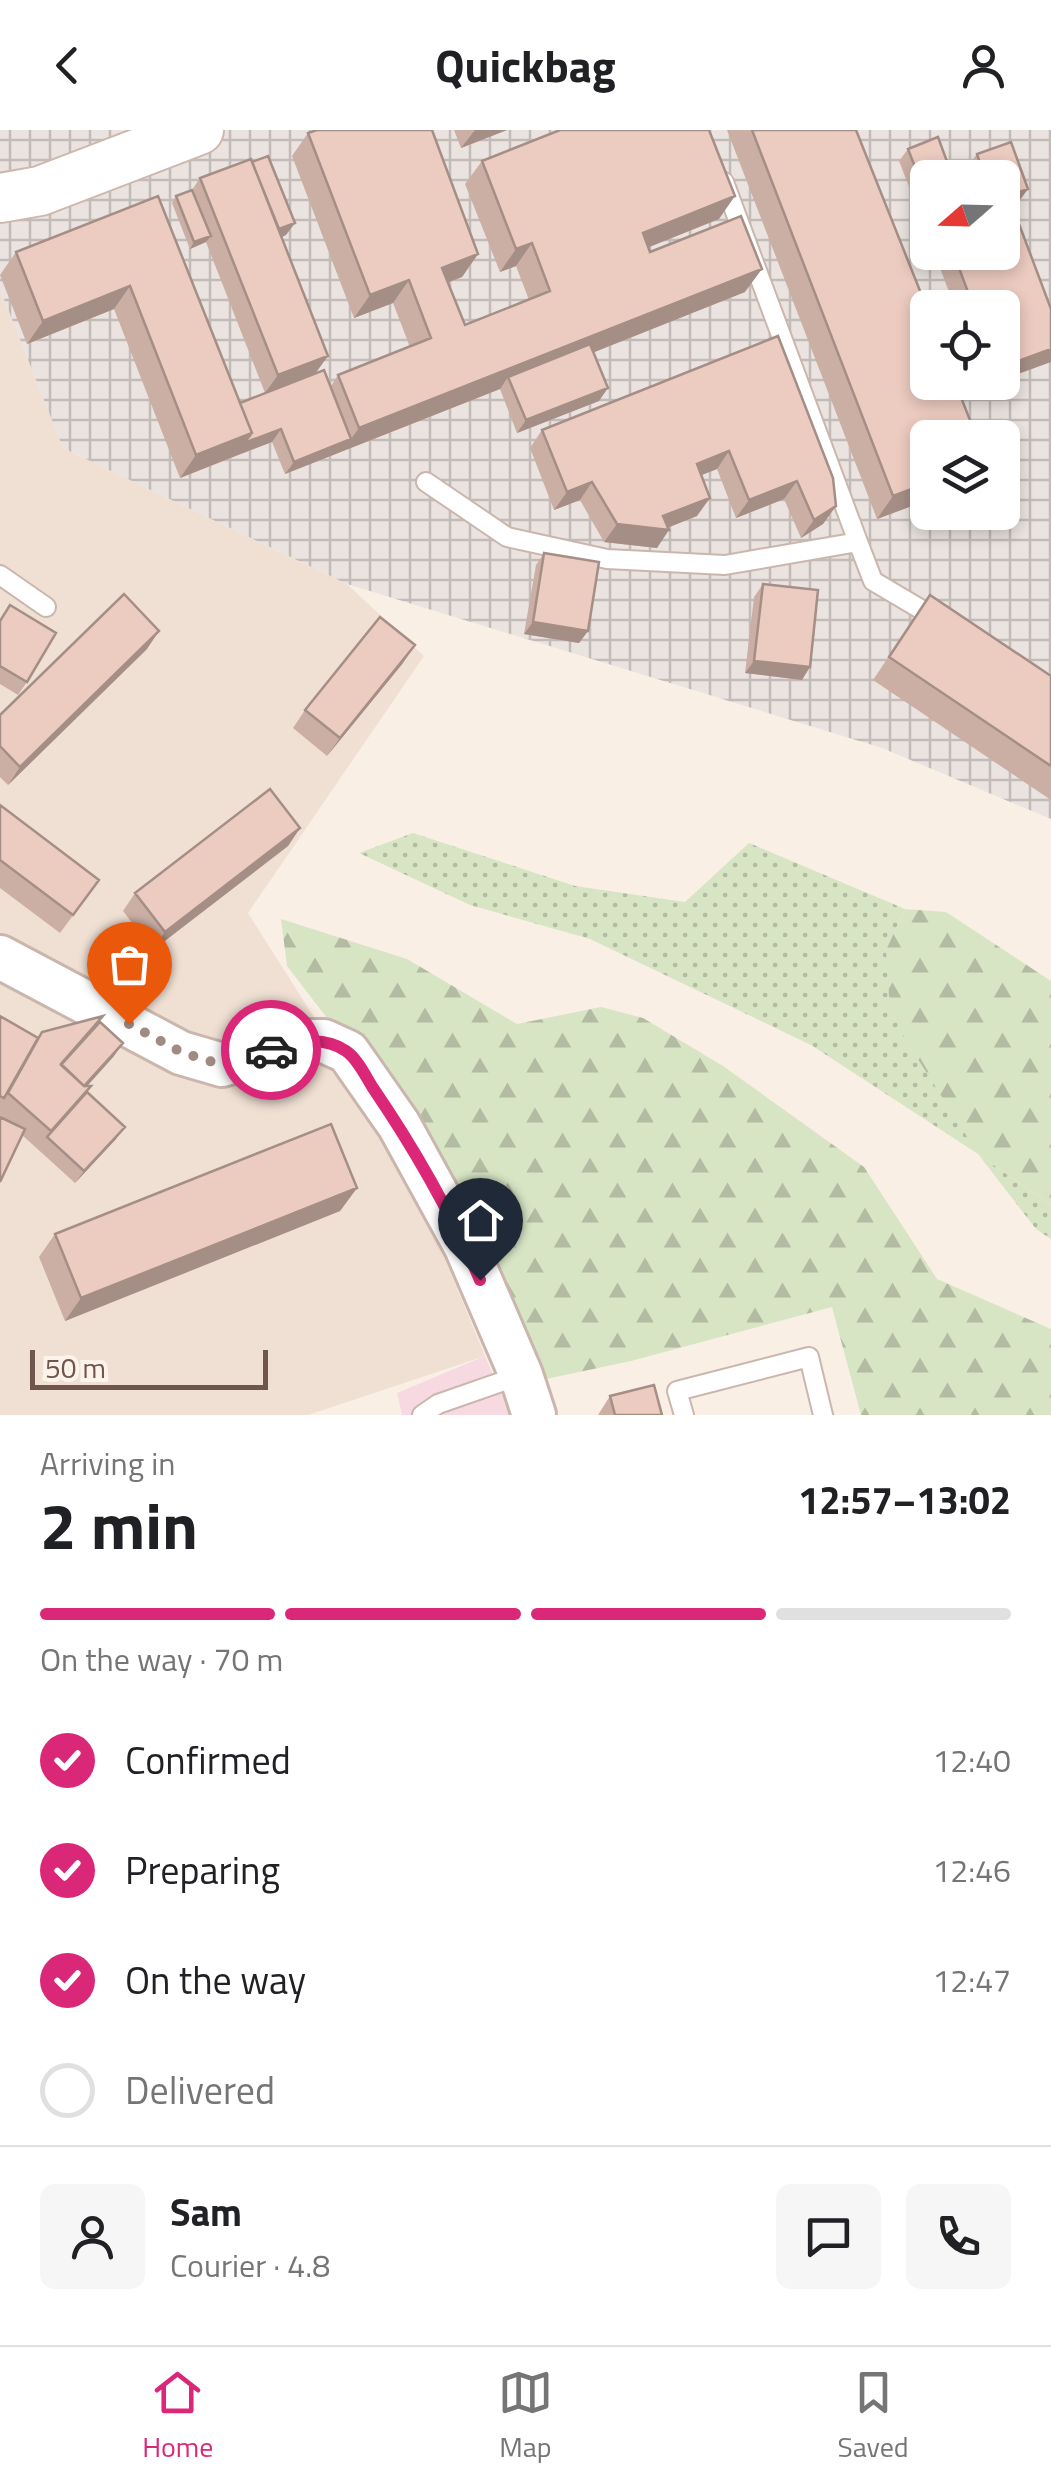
<!DOCTYPE html>
<html lang="en">
<head>
<meta charset="utf-8">
<style>
	:root { --surface:#fff; --page:#f6f6f6; --text:#202124; --muted:#757577; --line:#e0e0e0; --accent:#db2777 }
	body { margin:0; font-family:"Titillium Web",sans-serif; background:var(--page); color:var(--text); height:100vh; display:flex; flex-direction:column; font-size:38px; white-space:nowrap }
	* { box-sizing:border-box; margin:0 }
	p { font-size:32px; color:var(--muted) }
	.icon { flex:none; width:55px; height:55px; fill:none; stroke:currentColor; stroke-width:2; stroke-linecap:round; stroke-linejoin:round }
	.map { position:relative; height:1285px; overflow:hidden }
	.details { display:flex; flex-direction:column; background:var(--surface); flex:1 }
	.details>* { flex:none }
	.needle { width:65px; rotate:250deg }
	.buttons { position:absolute; left:910px; top:30px; display:grid; gap:20px }
	.buttons a { display:grid; place-items:center; width:110px; height:110px; border-radius:15px; background:var(--surface); box-shadow:0 5px 15px #0003; font-size:50px }
	.scale { position:absolute; left:30px; bottom:25px; width:238px; box-sizing:border-box; padding-left:10px; border:5px solid #70554d; border-top:0; font-size:28px; line-height:35px; white-space:nowrap; color:#70554d; -webkit-text-stroke:8px #fdf3eb; paint-order:stroke }
	.pin { position:absolute; display:grid; place-items:center; width:85px; height:85px; color:#fff; margin:-102px -42px; border-radius:50% 50% 50% 0; rotate:-45deg; box-shadow:0 0 10px #0007 }
	.pin .icon { rotate:45deg }
	.courier { position:absolute; display:grid; place-items:center; width:100px; height:100px; margin:-50px; border:8px solid #db2777; border-radius:50%; background:#fff; color:#222; box-shadow:0 2px 12px #0007 }
	.head em { font-style:normal; font-weight:700 }
	.head div { display:flex; flex-direction:column-reverse }
	.head { display:flex; align-items:center; justify-content:space-between; height:170px; padding:0 40px }
	h1 { font-size:65px; font-weight:700; line-height:75px }
	.bar { display:grid; grid-template-columns:repeat(4,1fr); gap:15px 10px; align-content:center; height:120px; padding:0 40px }
	.bar i { height:12px; border-radius:8px; background:var(--line) }
	.bar .current { background:var(--accent) }
	.bar p { grid-column:span 4 }
	.line { display:flex; align-items:center; gap:25px; padding:0 40px; border-top:2px solid var(--line) }
	.line div { flex:1 }
	.round { display:grid; place-items:center; flex:none; width:105px; height:105px; border-radius:15px; background:var(--page) }
	ol { padding:0 40px; list-style:none }
	li { display:flex; align-items:center; gap:30px; height:110px }
	li p { margin-inline-start:auto }
	li .icon { padding:10px; border-radius:50%; background:var(--accent); color:#fff; stroke-width:4 }
	li:last-child { color:var(--muted) }
	li i { width:55px; height:55px; border:5px solid var(--line); border-radius:50% }
	header { display:flex; justify-content:space-between; align-items:center; height:130px; padding:0 40px; background:var(--surface); font-size:45px; font-weight:700 }
	.tab-bar { display:flex; justify-content:space-around; align-items:center; height:140px; border-top:2px solid var(--line); background:var(--surface); font-size:28px; color:var(--muted) }
	.tab-bar a { display:grid; justify-items:center; gap:5px }
	.tab-bar .current { color:var(--accent) }
	.map>svg:first-child { display:block }
</style>
</head>
<body>
<header><svg class="icon" aria-label="back" viewBox="0 0 24 24"><path d="M15 5l-7 7 7 7"/></svg>Quickbag<svg class="icon" aria-label="person" viewBox="0 0 24 24"><circle cx="12" cy="8" r="4"/><path d="M4 21q1-7 8-7t8 7"/></svg></header>
<div class="map">
<svg width="1051" height="1285" viewBox="0 0 1051 1285">
	<defs>
		<pattern id="industrial-grid" width="8" height="8" patternUnits="userSpaceOnUse" patternTransform="scale(2.5)"><rect width="8" height="8" fill="#eae3df"/><path d="M0 4h8M4 0v8" fill="none" stroke="#c2bbb7"/></pattern>
		<pattern id="grass-dots" width="8" height="8" patternUnits="userSpaceOnUse" patternTransform="scale(2.5)"><rect width="8" height="8" fill="#d7e5c5"/><path d="M2 2h.1M6 6h.1" fill="none" stroke="#b3bca2" stroke-width="1.8" stroke-linecap="round"/></pattern>
		<pattern id="forest-firs" width="22" height="20" patternUnits="userSpaceOnUse" patternTransform="scale(2.5)"><rect width="22" height="20" fill="#d7e5c5"/><path d="M5 1l3.5 6h-7zM16 11l3.5 6h-7z" fill="#b3bca2"/></pattern>
	</defs>
	<rect width="100%" height="100%" fill="#faefe5"/>
	<path fill="#f0e0d4" d="M0 159 63 318 347 454 424 526 248 783 404 1029 485 1226 308 1285H0Z"/>
	<path fill="url(#industrial-grid)" fill-rule="evenodd" d="M0 0H1051V689L882 618 347 454 63 318 0 159ZM928 48H1002V122H928ZM928 178H1002V252H928ZM928 308H1002V382H928Z"/>
	<path fill="#f6d9e1" d="M485 1226 510 1285H402L397 1263Z"/>
	<path fill="url(#grass-dots)" d="M413 703 575 756 685 772 749 713 905 779 886 820 978 1024 1051 1075V1109L1036 1099 978 1024 811 915 590 809 470 775 359 723Z"/>
	<path fill="url(#forest-firs)" d="M905 779 946 782 1051 851V1075L978 1024 904 907 889 866 886 820Z
		M281 789 407 829 517 894 601 877 643 888 723 936 864 1037 937 1149 1051 1199V1285H861L832 1177 631 1231 546 1249 477 1083 287 836Z"/>
	<g fill="none" stroke-linecap="round" stroke-linejoin="round">
		<g stroke="#cab6ad" stroke-width="22">
			<path id="service" d="M724 52 858 412
				M426 352 507 407 607 429 725 435 858 412 873 451 939 490
				M0 445 46 477
				M422 1285 438 1274 521 1245
				M684 1285 677 1261 809 1227 823 1285"/>
		</g>
		<g stroke="#cab6ad" stroke-width="48">
			<path id="tertiary" d="M0 827 181 923 222 935 299 911H324L348 922 399 995 466 1117 521 1245 534 1285"/>
		</g>
		<g stroke="#ceb7ad" stroke-width="52">
			<path id="secondary" d="M0 68 40 61 199 0"/>
		</g>
		<use href="#service" stroke="#fff" stroke-width="18"/>
		<use href="#tertiary" stroke="#fff" stroke-width="42"/>
		<use href="#secondary" stroke="#fff" stroke-width="48"/>
	</g>
	<path fill="#cbafa5" d="M454 0H507L461 18Z
		M727 0H856L928 370 877 389Z
		M308 3 478 124 462 147 448 152 465 195 529 170 516 136 500 142 465 54 482 31 719 89 648 117 650 122 745 162 593 222 599 271 517 303 500 259 285 344 272 312 180 348 114 179 27 214 0 145 16 122 158 66 240 273 265 263 206 112 190 119 172 73 176 66 192 60 200 48 286 105 282 107 315 243 331 256 338 245 410 217 393 173 354 188 292 26Z
		M1011 12 1028 59 1019 71 1002 77V48H972L968 36 977 24Z
		M908 19 928 48V105L899 31Z
		M934 122H1002V178H955Z
		M778 206 836 376 823 394 801 408 784 369 736 388 717 339 701 345 697 386 668 397 657 418 604 412 580 370 554 380 530 318 542 300Z
		M544 423 588 501 579 513 524 504 536 435Z
		M763 454 802 550 745 543 754 467Z
		M930 465 1051 546V670L873 550Z
		M10 475 27 552 18 565 0 554V489Z
		M147 519 8 655 0 647V585Z
		M403 533 327 626 293 598 305 580Z
		M0 675 99 750 60 803 0 758Z
		M300 698 288 716 153 820 123 781 135 763Z
		M0 886 38 908 99 892 114 926 87 956H91L87 962 116 1009 75 1053 0 985Z
		M357 1058 340 1081 65 1191 39 1127 55 1104Z
		M610 1266 662 1285H598Z"/>
	<path fill="#a58e86" d="M475 0H507L461 18Z
		M1028 59 1019 71 1002 77V68Z
		M735 66 719 89 627 126 643 103Z
		M295 93 286 105 265 114 273 101Z
		M211 106 206 112 190 119 194 112Z
		M532 113 516 136 500 142 516 119Z
		M478 124 462 147 426 161 442 138Z
		M762 139 745 162 512 255 508 247 500 259 285 344 294 332 351 309 359 298Z
		M409 150 393 173 354 188 370 165Z
		M130 156 114 179 27 214 43 191Z
		M1051 219V232L1002 250V237Z
		M328 226 315 244 265 263 278 245Z
		M608 258 599 271 517 303 526 290Z
		M281 299 272 312 235 326 244 313Z
		M252 303 235 326 180 348 196 325Z
		M729 321 717 339 684 352 697 334Z
		M797 351 784 369 736 388 749 370Z
		M592 352 580 370 554 380 567 362Z
		M928 353V370L877 389 893 366Z
		M710 368 697 386 662 400H669L657 418 604 412 617 394 663 386Z
		M836 376 823 394 801 408 814 390Z
		M533 492 588 501 579 513 524 504Z
		M159 501 147 519 8 655 20 637Z
		M415 515 403 533 327 626 340 608Z
		M754 531 810 537 802 550 745 543Z
		M300 698 288 716 153 820 165 802Z
		M123 913 114 926 71 974 80 961Z
		M125 997 116 1009 75 1053 84 1041Z
		M357 1058 340 1081 65 1191 81 1168Z"/>
	<path fill="#eccbc0" stroke="#a58e86" stroke-width="2.5" d="M317 0H432L478 124 442 138 465 195 550 161 532 113 516 119 482 31 560 0H709L735 66 643 103 650 122 741 86 762 139 359 298 338 245 431 208 409 150 370 165 308 3Z
		M752 0H856L928 181V252H955L977 308H928V353L893 366Z
		M938 7 953 48H928V70L908 19Z
		M1011 12 1028 59 1002 68V48H985L977 24Z
		M268 26 295 93 279 99 252 32Z
		M251 29 328 226 278 245 200 48Z
		M192 60 211 106 194 112 176 66Z
		M158 66 252 303 196 325 130 156 43 191 16 122Z
		M1013 78 1051 179V219L1002 237V178H974L953 122H1002V82Z
		M778 206 833 348 836 376 814 390 797 351 749 370 729 321 697 334 710 368 663 386 669 400 617 394 592 352 567 362 542 300Z
		M590 214 608 258 526 290 508 247Z
		M324 240 351 309 294 332 281 299 244 313 252 303 240 273Z
		M544 423 599 432 588 501 533 492Z
		M763 454 818 460 810 537 754 531Z
		M124 464 159 501 20 637 0 616V585Z
		M930 465 1051 546V636L889 527Z
		M10 475 56 503 27 552 0 536V491Z
		M380 487 415 515 340 608 305 580Z
		M270 659 300 698 165 802 135 763Z
		M0 675 99 750 73 785 0 730Z
		M0 886 38 908 4 968 0 966Z
		M103 886 61 934 84 956H91L51 1001 8 963 42 902Z
		M100 892 123 913 84 956 61 935Z
		M87 962 125 997 84 1041 47 1007Z
		M0 987 25 999 0 1052Z
		M331 994 357 1058 81 1168 55 1104Z
		M654 1255 662 1285H615L610 1266Z"/>
	<g fill="none" stroke-linecap="round" stroke-linejoin="round">
		<path stroke="#a08b82" stroke-width="10" stroke-dasharray="0 18" d="M129 894 181 922 222 935 271 920"/>
		<path stroke="#db2777" stroke-width="12" d="M271 920C296 912 322 905 346 921 357 928 366 947 373 958 414 1018 451 1083 480 1150"/>
	</g>
</svg>
<div class="buttons">
<a><svg class="needle" viewBox="-14 -14 28 28"><path d="M0-13l5 13h-10z" fill="#e53935"/><path d="M0 13l5-13h-10z" fill="#757577"/></svg></a>
<a><svg class="icon" aria-label="locate" viewBox="0 0 24 24"><circle cx="12" cy="12" r="6"/><path d="M12 2v4M12 18v4M2 12h4M18 12h4"/></svg></a>
<a><svg class="icon" aria-label="layers" viewBox="0 0 24 24"><path d="M12 4l9 5-9 5-9-5zM3 14l9 5 9-5"/></svg></a>
</div>
<div class="scale">50 m</div>
<div class="pin" style="left:129px;top:894px;background:#ea580c"><svg class="icon" aria-label="bag" viewBox="0 0 24 24"><path d="M5 8h14l-1 12H6zM9 8a3 3 0 0 1 6 0"/></svg></div>
<div class="pin" style="left:480px;top:1150px;background:#1f2937"><svg class="icon" aria-label="home" viewBox="0 0 24 24"><path d="M3 11l9-7 9 7M6 9v11h12V9"/></svg></div>
<div class="courier" style="left:271px;top:920px"><svg class="icon" aria-label="car" viewBox="0 0 24 24"><path d="M5 17H2v-5l4-1 3-4h7l3 4 3 1v5h-3M9 17h6M6 11h13"/><circle cx="7" cy="17" r="2"/><circle cx="17" cy="17" r="2"/></svg></div>
</div>
<section class="details">
<div class="head"><div><h1>2 min</h1><p>Arriving in</p></div><em>12:57–13:02</em></div>
<div class="bar"><i class="current"></i><i class="current"></i><i class="current"></i><i></i><p>On the way · 70 m</p></div>
<ol>
<li><svg class="icon" aria-label="check" viewBox="0 0 24 24"><path d="M5 12l5 5 9-10"/></svg>Confirmed<p>12:40</p></li>
<li><svg class="icon" aria-label="check" viewBox="0 0 24 24"><path d="M5 12l5 5 9-10"/></svg>Preparing<p>12:46</p></li>
<li><svg class="icon" aria-label="check" viewBox="0 0 24 24"><path d="M5 12l5 5 9-10"/></svg>On the way<p>12:47</p></li>
<li><i></i>Delivered</li>
</ol>
<div class="line" style="height:180px"><a class="round"><svg class="icon" aria-label="person" viewBox="0 0 24 24"><circle cx="12" cy="8" r="4"/><path d="M4 21q1-7 8-7t8 7"/></svg></a><div><b>Sam</b><p>Courier · 4.8</p></div><a class="round"><svg class="icon" aria-label="chat" viewBox="0 0 24 24"><path d="M4 5h16v11H9l-5 4z"/></svg></a><a class="round"><svg class="icon" aria-label="phone" viewBox="0 0 24 24"><path d="M5 4h4l2 5-3 2q2 4 5 5l2-3 5 2v4C11 20 4 13 5 4z"/></svg></a></div>
</section>
<nav class="tab-bar">
<a class="current"><svg class="icon" aria-label="home" viewBox="0 0 24 24"><path d="M3 11l9-7 9 7M6 9v11h12V9"/></svg>Home</a>
<a><svg class="icon" aria-label="map" viewBox="0 0 24 24"><path d="M3 6l6-2 6 2 6-2v14l-6 2-6-2-6 2zM9 4v14M15 6v14"/></svg>Map</a>
<a><svg class="icon" aria-label="saved" viewBox="0 0 24 24"><path d="M7 4h10v16l-5-4-5 4z"/></svg>Saved</a>
</nav>
</body>
</html>
